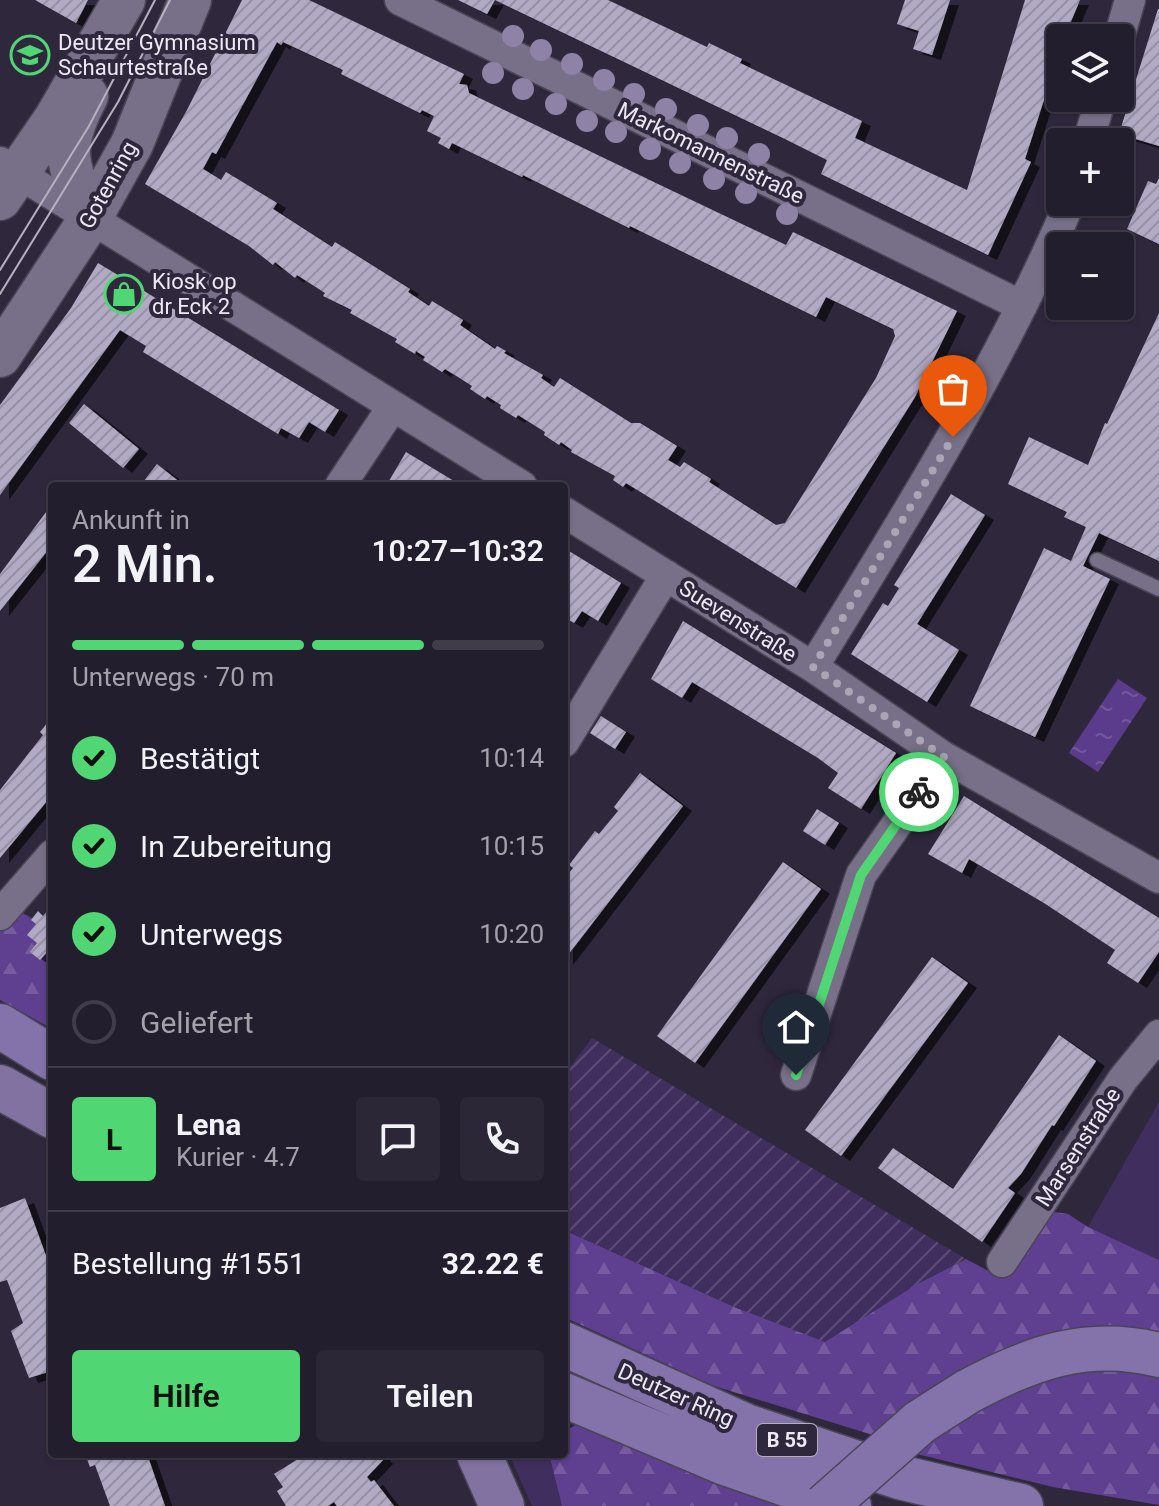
<!DOCTYPE html>
<html lang="de">
<head>
<meta charset="utf-8">
<style>
	:root { --surface:#231e2e; --page:#2b2736; --text:#f1f3f6; --muted:#a3a2aa; --line:#403c4a; --accent:#51d674 }
	body { margin:0; font-family:Roboto,sans-serif; background:var(--page); color:var(--text); height:100vh; display:flex; flex-direction:column; font-size:30px; white-space:nowrap }
	* { box-sizing:border-box; margin:0 }
	p { font-size:26px; color:var(--muted) }
	.icon { flex:none; width:44px; height:44px; fill:none; stroke:currentColor; stroke-width:2; stroke-linecap:round; stroke-linejoin:round }
	.map { position:relative; flex:1; overflow:hidden }
	.drawer { position:absolute; left:48px; top:482px; width:520px; height:976px; display:flex; flex-direction:column; background:var(--surface); border-radius:8px; box-shadow:0 2px 6px #0004,0 0 0 2px var(--line) }
	.drawer>* { flex:none }
	.fabs { position:absolute; left:1046px; top:24px; display:grid; gap:16px }
	.fabs a { display:grid; place-items:center; width:88px; height:88px; border-radius:8px; background:var(--surface); box-shadow:0 2px 6px #0004,0 0 0 2px var(--line); font-size:40px }
	.pin { position:absolute; display:grid; place-items:center; width:68px; height:68px; color:#fff; margin:-82px -34px; border-radius:50% 50% 50% 0; rotate:-45deg; box-shadow:0 0 8px #0007 }
	.pin .icon { rotate:45deg }
	.courier { position:absolute; display:grid; place-items:center; width:80px; height:80px; margin:-40px; border:6px solid #51d674; border-radius:50%; background:#fff; color:#222; box-shadow:0 2px 10px #0007 }
	.head em { font-style:normal; font-weight:600 }
	.head div { display:flex; flex-direction:column-reverse }
	.head { display:flex; align-items:center; justify-content:space-between; height:136px; padding:0 24px }
	h1 { font-size:52px; font-weight:600; line-height:60px }
	.bar { display:grid; grid-template-columns:repeat(4,1fr); gap:12px 8px; align-content:center; height:96px; padding:0 24px }
	.bar i { height:10px; border-radius:6px; background:var(--line) }
	.bar .active { background:var(--accent) }
	.bar p { grid-column:span 4 }
	.line { display:flex; align-items:center; gap:20px; padding:0 24px; border-top:2px solid var(--line) }
	.line div { flex:1 }
	.round { display:grid; place-items:center; flex:none; width:84px; height:84px; border-radius:8px; background:var(--page) }
	ol { padding:0 24px; list-style:none }
	li { display:flex; align-items:center; gap:24px; height:88px }
	li p { margin-inline-start:auto }
	li .icon { padding:8px; border-radius:50%; background:var(--accent); color:#111; stroke-width:4 }
	li:last-child { color:var(--muted) }
	li i { width:44px; height:44px; border:4px solid var(--line); border-radius:50% }
	.primary-button { display:flex; gap:16px; margin-top:auto; padding:16px 24px }
	.primary-button a { flex:1; height:92px; border-radius:8px; background:var(--accent); color:#111; font-size:32px; font-weight:600; line-height:92px; text-align:center }
	.primary-button a+a { background:var(--page); color:var(--text) }
	.map>svg:first-child { display:block }
</style>
</head>
<body>
<div class="map">
<svg width="1159" height="1506" viewBox="0 0 1159 1506">
	<defs>
		<pattern id="forest-firs" width="22" height="20" patternUnits="userSpaceOnUse" patternTransform="scale(2)"><rect width="22" height="20" fill="#5f3f90"/><path d="M5 1l3.5 6h-7zM16 11l3.5 6h-7z" fill="#765ba0"/></pattern>
		<pattern id="garden-furrows" width="10" height="10" patternUnits="userSpaceOnUse" patternTransform="scale(2)"><rect width="10" height="10" fill="#402e5f"/><path d="M-1 1l2-2M0 10L10 0M9 11l2-2" fill="none" stroke="#5c4c77"/></pattern>
		<pattern id="water-ripples" width="26" height="14" patternUnits="userSpaceOnUse" patternTransform="scale(2)"><rect width="26" height="14" fill="#5b3b8c"/><path d="M2 4q2-2 4 0t4 0M15 11q2-2 4 0t4 0" fill="none" stroke="#73579d"/></pattern>
		<pattern id="building-hatch" width="6" height="6" patternUnits="userSpaceOnUse" patternTransform="scale(2)"><rect width="6" height="6" fill="#b2aac4"/><path d="M-1 1l2-2M0 6l6-6M5 7l2-2" fill="none" stroke="#9791a6"/></pattern>
		<filter id="shadow"><feDropShadow dx="9" dy="5" stdDeviation="0" flood-color="#0009"/></filter>
	</defs>
	<rect width="100%" height="100%" fill="#2f283d"/>
	<path fill="#402e5f" d="M1159 1102V1260L1088 1227Z
		M509 1454H549L562 1506H532Z"/>
	<path fill="url(#forest-firs)" d="M14 908 52 930V1029L0 1000V926Z
		M1054 1212 1068 1214 1088 1227 1159 1260V1333L876 1436 711 1385 564 1317V1230L739 1309 919 1283 966 1259 996 1275 1039 1218Z
		M1057 1367 1159 1370V1505L1053 1487 917 1454 954 1423Z
		M582 1421 677 1467 785 1506H562L549 1454H564V1432Z"/>
	<path fill="url(#garden-furrows)" d="M592 1038 966 1259 919 1283 825 1342 739 1309 564 1230V1075Z"/>
	<path fill="url(#water-ripples)" d="M1118 679 1147 698 1098 772 1069 753Z"/>
	<path fill="url(#building-hatch)" fill-rule="evenodd" filter="url(#shadow)" d="M35 0H88L76 23Z
		M242 0H309L464 74 459 84 467 85 469 93 658 184 786 245 793 232 957 311 915 397 796 588 626 483 623 487 613 480 615 476 571 452 572 450 561 442 559 445 544 435 545 432 518 415 516 418 500 408 501 405 487 396 485 399 470 389 472 386 458 377 445 369 442 372 423 360 425 357 416 351 415 354 395 342 397 339 350 313 352 310 323 296 325 293 297 275 295 278 275 262 273 265 249 246 145 184 187 110ZM277 42 281 45 283 42 343 70 341 74 420 113 422 110 434 116 427 131 441 138 438 143 449 149 452 143 522 177 523 175 629 228 630 226 816 317 826 297 893 329 895 336 876 378 785 523 776 525 709 482 711 479 684 462 680 467 668 460 677 446 640 423H631L560 378 554 387 541 378 543 375 504 353 506 351 497 346 495 349 460 325 463 320 432 301 429 306 408 292 410 289 335 242 332 247 273 209 277 203 226 172 221 180 203 169 212 152 216 154Z
		M458 0H608L707 47 709 43 742 59 740 63 862 121 855 138 967 190 1025 0H1080L1064 38H1060V50L1025 159 1031 162 988 255 821 174 827 160 785 139 495 0 487 14Z
		M905 0H950L932 55 913 49 919 31 897 24Z
		M1158 9H1159V146L1119 134Z
		M1159 178V244L1127 229 1148 181 1156 184Z
		M98 263 339 410 325 432 309 422 299 438 281 428 278 434 143 352 146 346 120 330 0 495V405L71 308Z
		M1159 313V561L1099 533 1083 566 1110 579 1035 737 970 706 1044 548 1071 561 1086 527 1064 517 1067 512 1008 484 1029 437 1088 465 1105 423 1107 424Z
		M84 404 139 449 123 468 69 423Z
		M406 452 462 486H386Z
		M157 464 177 480 172 486H140Z
		M951 494 985 515 917 624 959 650 927 702 851 654 883 603 888 606 899 588 894 585Z
		M52 504V545L0 611V574Z
		M564 548 621 583 598 621 582 611 574 623 564 617Z
		M683 621 896 753 861 809 828 788 838 773 818 758 692 682 682 698 651 679Z
		M601 716 626 732 615 749 590 733Z
		M52 717V795L0 858V790L43 735 40 732Z
		M640 773 683 806 564 960V879L573 868 569 865 595 831 599 834 618 811 614 807Z
		M964 796 1159 918V952L1138 983 1107 963 1115 950 1044 903 969 859 962 873 928 854Z
		M817 809 839 823 825 845 803 831Z
		M783 862 821 889 695 1063 657 1036Z
		M52 905V955L47 952 40 960 30 952 37 943 27 935 36 924 31 920 38 911 43 916Z
		M932 957 968 983 841 1156 805 1130Z
		M1059 1035 1096 1061 1054 1126 1052 1125 1021 1174 1008 1188 1015 1193 982 1242 878 1168 893 1148 953 1189Z
		M25 1198 49 1264 52 1263V1383L48 1372 29 1378 11 1331 23 1323 7 1280 0 1282V1208Z
		M85 1454H147L165 1506H110L95 1465 90 1467Z
		M306 1454H383L381 1456 384 1459 367 1477 371 1482 374 1480 394 1506H337L334 1502 328 1506H286L277 1491 283 1487 274 1474Z"/>
	<g fill="none" stroke-linecap="round" stroke-linejoin="round">
		<g stroke="#4a4555" stroke-width="17">
			<path id="service" d="M1097 560 1159 589"/>
		</g>
		<g stroke="#4a4555" stroke-width="33">
			<path id="minor" d="M400 0 1022 306
				M1119 38 1130 0
				M1088 142 1101 98
				M0 162 522 486
				M340 486 393 406
				M564 512 813 667 944 757 1159 878
				M813 667C906 516 1000 366 1070 202
				M564 742 666 575
				M0 915 52 855
				M796 1075 861 875 944 757
				M1002 1262 1123 1079 1159 1035"/>
		</g>
		<g stroke="#4a4555" stroke-width="45">
			<path id="secondary" d="M87 96C58 151 68 165 90 219
				M0 199 55 119 124 0
				M0 356 90 219 132 144 190 0"/>
		</g>
		<g stroke="#4a4555" stroke-width="47">
			<path id="primary" d="M0 1087 52 1116
				M479 1454 502 1506"/>
		</g>
		<g stroke="#4a4555" stroke-width="47">
			<path id="trunk" d="M0 1026 52 1058
				M564 1344 746 1426 899 1477 1021 1506
				M967 1392C1030 1358 1087 1337 1159 1355
				M564 1395 725 1463 849 1506"/>
		</g>
		<use href="#service" stroke="#777088" stroke-width="14"/>
		<use href="#minor" stroke="#777088" stroke-width="30"/>
		<use href="#secondary" stroke="#777088" stroke-width="42"/>
		<use href="#primary" stroke="#8172a2" stroke-width="44"/>
		<use href="#trunk" stroke="#8472aa" stroke-width="44"/>
		<path stroke="#b6b1c0" stroke-width="2" d="M0 270 89 126 155 0
			M0 294 118 102 170 0"/>
		<g stroke="#4a4555" stroke-width="47" stroke-linecap="butt">
			<path id="trunk-bridge" d="M825 1506 920 1422 967 1392"/>
		</g>
		<use href="#trunk-bridge" stroke="#8472aa" stroke-width="44"/>
	</g>
	<g fill="#8e83a6">
		<circle cx="513" cy="36" r="11"/>
		<circle cx="541" cy="50" r="11"/>
		<circle cx="572" cy="64" r="11"/>
		<circle cx="493" cy="73" r="11"/>
		<circle cx="604" cy="80" r="11"/>
		<circle cx="523" cy="89" r="11"/>
		<circle cx="634" cy="94" r="11"/>
		<circle cx="556" cy="104" r="11"/>
		<circle cx="666" cy="109" r="11"/>
		<circle cx="587" cy="121" r="11"/>
		<circle cx="698" cy="125" r="11"/>
		<circle cx="616" cy="132" r="11"/>
		<circle cx="727" cy="138" r="11"/>
		<circle cx="650" cy="149" r="11"/>
		<circle cx="759" cy="154" r="11"/>
		<circle cx="680" cy="163" r="11"/>
		<circle cx="714" cy="179" r="11"/>
		<circle cx="746" cy="193" r="11"/>
		<circle cx="787" cy="214" r="11"/>
	</g>
	<g fill="none" stroke-linecap="round" stroke-linejoin="round">
		<path stroke="#aaa5b5" stroke-width="8" stroke-dasharray="0 14.4" d="M919 792 944 757 813 667 953 437"/>
		<path stroke="#51d674" stroke-width="10" d="M796 1075 861 875 919 792"/>
	</g>
	<defs>
		<g id="school-ring" transform="scale(2)"><circle r="9.5" fill="#2f283d" stroke="#51d674" stroke-width="1.5"/><path d="M0-5L7-2L0 1L-7-2ZM-4 1L0 2.5L4 1V4Q0 6-4 4Z" fill="#51d674"/></g>
		<g id="shop-ring" transform="scale(2)"><circle r="9.5" fill="#2f283d" stroke="#51d674" stroke-width="1.5"/><path d="M-5-2.5h2.3a2.7 3.5 0 0 1 5.4 0H5L5.5 6h-11ZM-1.5-2.5h3a1.5 2.3 0 0 0-3 0Z" fill="#51d674"/></g>
	</defs>
	<g fill-rule="evenodd">
		<use href="#school-ring" x="30" y="55"/>
		<use href="#shop-ring" x="124" y="294"/>
	</g>
	<g text-anchor="middle" dominant-baseline="central" stroke-width="8" stroke-linejoin="round" paint-order="stroke">
		<rect fill="#2f283d" stroke="#b3aebe" stroke-width="2" x="757" y="1424" width="60" height="32" rx="6"/>
		<g font-size="20" font-weight="bold" fill="#ece8f5">
			<text x="787" y="1440">B 55</text>
		</g>
		<g font-size="22" fill="#ece8f5" stroke="#2f283d" text-anchor="start">
			<text x="58" y="42">Deutzer Gymnasium<tspan x="58" dy="25">Schaurtestraße</tspan></text>
			<text x="152" y="281">Kiosk op<tspan x="152" dy="25">dr Eck 2</tspan></text>
		</g>
		<g font-size="22" fill="#ece8f5" stroke="#2f283d">
			<text transform="translate(711 153) rotate(26)">Markomannenstraße</text>
			<text transform="translate(108 185) rotate(-61)">Gotenring</text>
			<text transform="translate(738 621) rotate(32)">Suevenstraße</text>
			<text transform="translate(1078 1147) rotate(-57)">Marsenstraße</text>
			<text transform="translate(676 1395) rotate(24)">Deutzer Ring</text>
		</g>
	</g>
</svg>
<div class="fabs">
<a><svg class="icon" aria-label="layers" viewBox="0 0 24 24"><path d="M12 4l9 5-9 5-9-5zM3 14l9 5 9-5"/></svg></a>
<a>+</a>
<a>−</a>
</div>
<div class="pin" style="left:953px;top:437px;background:#ea580c"><svg class="icon" aria-label="bag" viewBox="0 0 24 24"><path d="M5 8h14l-1 12H6zM9 8a3 3 0 0 1 6 0"/></svg></div>
<div class="pin" style="left:796px;top:1075px;background:#1f2937"><svg class="icon" aria-label="home" viewBox="0 0 24 24"><path d="M3 11l9-7 9 7M6 9v11h12V9"/></svg></div>
<div class="courier" style="left:919px;top:792px"><svg class="icon" aria-label="bike" viewBox="0 0 24 24"><circle cx="6" cy="16" r="4"/><circle cx="18" cy="16" r="4"/><path d="M6 16l4-8h5l3 8M10 8l3 8H6M13 5h3"/></svg></div>
<section class="drawer">
<div class="head"><div><h1>2 Min.</h1><p>Ankunft in</p></div><em>10:27–10:32</em></div>
<div class="bar"><i class="active"></i><i class="active"></i><i class="active"></i><i></i><p>Unterwegs · 70 m</p></div>
<ol>
<li><svg class="icon" aria-label="check" viewBox="0 0 24 24"><path d="M5 12l5 5 9-10"/></svg>Bestätigt<p>10:14</p></li>
<li><svg class="icon" aria-label="check" viewBox="0 0 24 24"><path d="M5 12l5 5 9-10"/></svg>In Zubereitung<p>10:15</p></li>
<li><svg class="icon" aria-label="check" viewBox="0 0 24 24"><path d="M5 12l5 5 9-10"/></svg>Unterwegs<p>10:20</p></li>
<li><i></i>Geliefert</li>
</ol>
<div class="line" style="height:144px"><b class="round" style="background:var(--accent);color:#111">L</b><div><b>Lena</b><p>Kurier · 4.7</p></div><a class="round"><svg class="icon" aria-label="chat" viewBox="0 0 24 24"><path d="M4 5h16v11H9l-5 4z"/></svg></a><a class="round"><svg class="icon" aria-label="phone" viewBox="0 0 24 24"><path d="M5 4h4l2 5-3 2q2 4 5 5l2-3 5 2v4C11 20 4 13 5 4z"/></svg></a></div>
<div class="line" style="height:104px"><div>Bestellung #1551</div><b>32.22 €</b></div>
<div class="primary-button"><a>Hilfe</a><a>Teilen</a></div>
</section>
</div>
</body>
</html>
